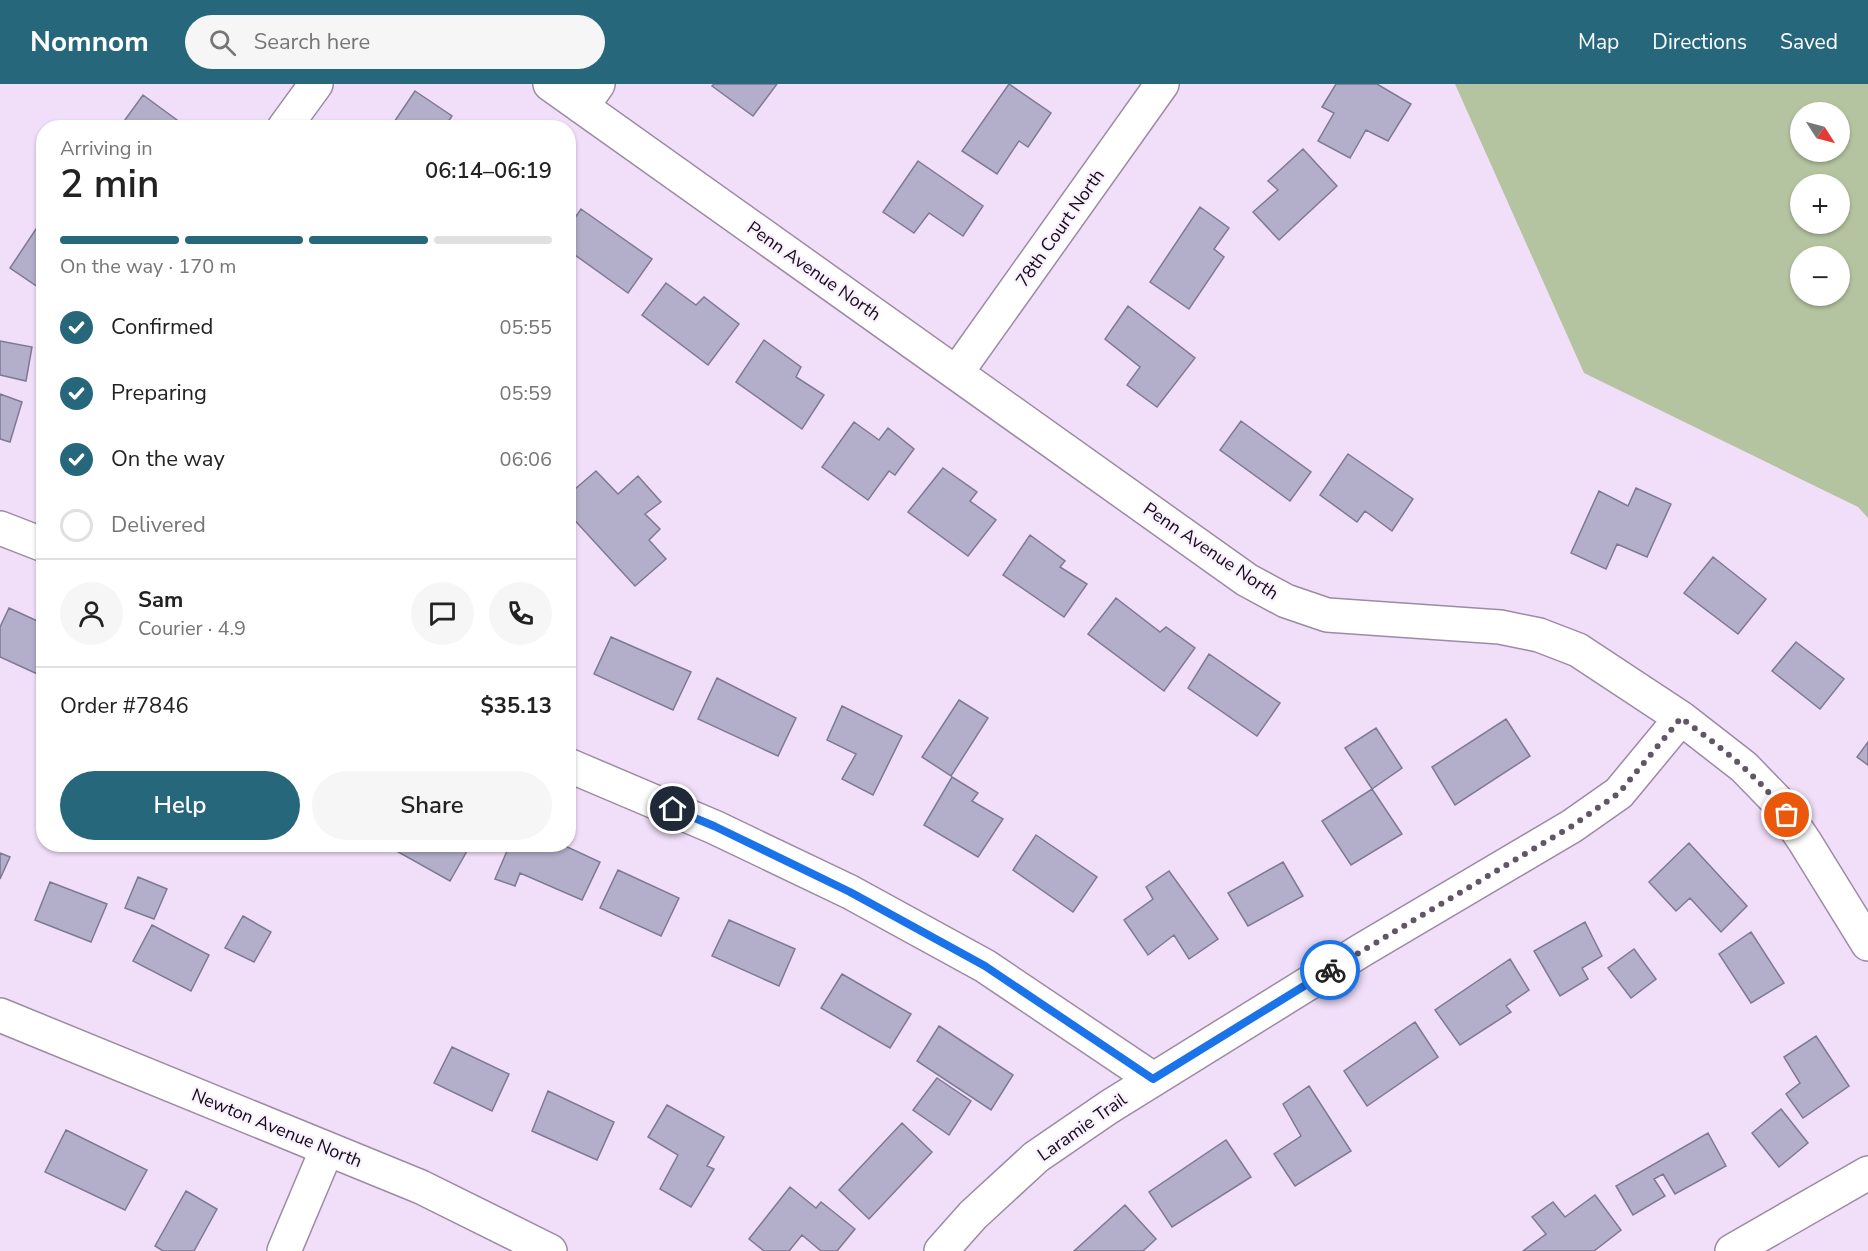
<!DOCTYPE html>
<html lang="en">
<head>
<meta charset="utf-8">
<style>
	:root { --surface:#fff; --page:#f6f6f6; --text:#222; --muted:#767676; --line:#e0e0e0; --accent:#27677c }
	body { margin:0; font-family:"Nunito Sans",sans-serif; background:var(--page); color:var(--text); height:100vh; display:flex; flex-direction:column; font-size:22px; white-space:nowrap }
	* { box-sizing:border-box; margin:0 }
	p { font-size:20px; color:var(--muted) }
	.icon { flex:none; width:33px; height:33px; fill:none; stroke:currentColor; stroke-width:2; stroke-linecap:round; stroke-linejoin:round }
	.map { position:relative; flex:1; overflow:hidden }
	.drawer { position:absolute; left:36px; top:36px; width:540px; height:732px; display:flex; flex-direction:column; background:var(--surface); border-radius:24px; box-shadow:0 2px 4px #0004 }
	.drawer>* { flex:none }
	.needle { width:39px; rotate:126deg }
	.buttons { position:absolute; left:1790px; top:18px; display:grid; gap:12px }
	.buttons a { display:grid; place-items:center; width:60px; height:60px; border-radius:50%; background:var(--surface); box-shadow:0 2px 4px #0004; font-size:30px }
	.pin { position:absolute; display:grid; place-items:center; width:51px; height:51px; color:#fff; margin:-26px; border:3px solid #fff; border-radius:50%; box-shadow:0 2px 6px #0007 }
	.courier { position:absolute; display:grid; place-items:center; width:60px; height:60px; margin:-30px; border:4px solid #1a73e8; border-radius:50%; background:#fff; color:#222; box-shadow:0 2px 8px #0007 }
	.head em { font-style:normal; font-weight:600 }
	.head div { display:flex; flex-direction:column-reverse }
	.head { display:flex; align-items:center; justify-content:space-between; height:102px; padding:0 24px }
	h1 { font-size:39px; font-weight:600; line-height:45px }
	.bar { display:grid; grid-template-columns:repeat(4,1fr); gap:9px 6px; align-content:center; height:72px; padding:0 24px }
	.bar i { height:8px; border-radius:4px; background:var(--line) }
	.bar .current { background:var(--accent) }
	.bar p { grid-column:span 4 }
	.line { display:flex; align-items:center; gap:15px; padding:0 24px; border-top:2px solid var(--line) }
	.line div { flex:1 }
	.round { display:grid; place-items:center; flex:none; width:63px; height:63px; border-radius:32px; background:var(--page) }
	ol { padding:0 24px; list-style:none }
	li { display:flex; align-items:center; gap:18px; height:66px }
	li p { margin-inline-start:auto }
	li .icon { padding:6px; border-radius:50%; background:var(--accent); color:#fff; stroke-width:4 }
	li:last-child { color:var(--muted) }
	li i { width:33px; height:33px; border:3px solid var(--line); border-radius:50% }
	.primary-button { display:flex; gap:12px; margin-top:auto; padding:12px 24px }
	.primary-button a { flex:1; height:69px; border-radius:36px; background:var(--accent); color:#fff; font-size:24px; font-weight:600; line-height:69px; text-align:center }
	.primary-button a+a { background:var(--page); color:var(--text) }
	header { display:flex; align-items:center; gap:36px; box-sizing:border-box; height:84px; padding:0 30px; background:var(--accent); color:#fff }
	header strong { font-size:28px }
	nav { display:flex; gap:33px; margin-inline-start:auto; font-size:21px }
	.search { width:420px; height:54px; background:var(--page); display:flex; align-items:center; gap:15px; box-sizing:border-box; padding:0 21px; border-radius:33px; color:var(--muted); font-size:22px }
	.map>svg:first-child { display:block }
</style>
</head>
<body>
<header>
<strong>Nomnom</strong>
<div class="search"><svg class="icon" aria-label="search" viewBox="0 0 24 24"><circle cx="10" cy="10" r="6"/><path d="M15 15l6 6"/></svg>Search here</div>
<nav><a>Map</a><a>Directions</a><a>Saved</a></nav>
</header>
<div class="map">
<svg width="1868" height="1167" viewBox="0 0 1868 1167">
	<rect width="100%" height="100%" fill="#f1dff9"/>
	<path fill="#b5c4a0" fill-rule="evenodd" d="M1455 0H1868V434L1858 423 1584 289ZM1800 28H1839V68H1800ZM1800 100H1839V140H1800ZM1800 172H1839V212H1800Z"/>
	<path fill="#b3aeca" stroke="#7e7994" stroke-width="1.5" d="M714 0H777L753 32 712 2Z
		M1009 0 1051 29 1028 63 1019 57 997 90 962 67Z
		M1336 0H1377L1411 20 1388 57 1366 46 1350 74 1318 57 1334 29 1322 23Z
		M415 7 452 32 446 41 449 44H390Z
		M143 11 181 39 178 44H126L122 40Z
		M1303 65 1337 102 1279 156 1253 128 1278 106 1268 97Z
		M918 77 983 122 963 152 929 129 914 149 883 128Z
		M1200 123 1229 144 1214 165 1224 173 1189 225 1150 198Z
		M581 125 652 175 628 209 568 166V144Z
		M44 133V207L10 184Z
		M666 199 696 221 704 213 739 240 708 281 642 231Z
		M1128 222 1195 274 1157 323 1127 301 1140 283 1105 255Z
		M764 256 801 283 796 293 824 311 802 345 736 298Z
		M0 257 32 263 26 297 0 291Z
		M0 310 22 318 10 358 0 355Z
		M1241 337 1311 388 1290 417 1220 366Z
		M854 338 879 356 888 344 914 365 895 391 889 387 868 416 822 383Z
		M1348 370 1413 415 1392 447 1365 427 1357 438 1320 411Z
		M943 384 977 408 970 417 996 436 968 472 908 428Z
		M596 387 618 410 638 392 661 418 645 430 660 445 649 456 666 475 635 502 568 429V411Z
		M1636 404 1671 420 1647 473 1617 460 1606 485 1571 469 1599 407 1628 422Z
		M1030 451 1065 477 1060 483 1087 500 1064 533 1003 491Z
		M1713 473 1766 515 1738 550 1684 509Z
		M1116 514 1160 548 1166 543 1195 564 1164 607 1088 550Z
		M9 524 44 540V593L0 573V543Z
		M611 553 691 588 673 626 594 590Z
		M1796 558 1844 595 1820 625 1772 587Z
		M1209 570 1280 619 1257 652 1188 604Z
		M717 594 796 634 778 672 698 635Z
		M959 616 988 634 951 692 922 673Z
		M842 622 902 652 873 711 842 695 856 670 827 656Z
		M1506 635 1530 672 1455 721 1432 683Z
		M1376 644 1402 684 1372 705 1345 664Z
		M1868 658V681L1857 673Z
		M952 693 978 709 972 717 1003 735 978 773 924 741Z
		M1372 705 1402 750 1351 781 1322 737Z
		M1036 751 1097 793 1073 828 1013 786Z
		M1689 759 1747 822 1721 848 1690 814 1676 827 1649 798Z
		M384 760H471L450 797Z
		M510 760H561L600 778 582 816 520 789 515 802 495 795Z
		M0 769 10 773 0 795Z
		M1283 778 1303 812 1248 842 1228 809Z
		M618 786 679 814 661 852 600 824Z
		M1169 787 1218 855 1189 875 1174 851 1148 871 1124 836 1153 815 1146 803Z
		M138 793 167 805 154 835 125 824Z
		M50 798 107 820 91 858 35 836Z
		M243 832 271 848 254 878 225 864Z
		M729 836 795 865 779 902 712 872Z
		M1585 838 1602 872 1582 884 1588 895 1560 912 1534 867Z
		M152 841 209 871 191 907 133 877Z
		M1751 848 1784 899 1751 919 1719 870Z
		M1634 865 1656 895 1631 914 1608 884Z
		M1510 875 1529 906 1506 922 1511 928 1460 961 1435 926Z
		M842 890 911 930 890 964 821 924Z
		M1415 938 1438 973 1367 1022 1344 987Z
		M939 942 1013 991 991 1026 917 977Z
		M1816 952 1849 1002 1803 1034 1786 1010 1800 999 1784 973Z
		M452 963 509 990 492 1027 434 999Z
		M937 994 971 1017 949 1051 913 1026Z
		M1309 1002 1351 1067 1295 1102 1274 1070 1301 1052 1283 1020Z
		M548 1007 614 1038 597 1076 532 1047Z
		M667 1021 724 1053 707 1082 714 1085 691 1123 660 1105 678 1071 648 1053Z
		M1781 1025 1808 1059 1779 1083 1752 1049Z
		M902 1039 932 1068 869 1135 839 1106Z
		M66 1046 147 1086 125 1126 45 1088Z
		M1708 1049 1726 1082 1675 1110 1663 1090 1654 1095 1665 1112 1633 1131 1616 1102Z
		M1226 1056 1251 1093 1172 1143 1149 1108Z
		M790 1103 816 1124 821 1118 855 1145 837 1167H821L802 1151 789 1167H764L749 1155Z
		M186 1107 217 1125 194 1167H163L155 1162Z
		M1595 1111 1621 1146 1594 1167H1523L1546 1150 1532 1133 1553 1118 1565 1133Z
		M1125 1121 1156 1155 1143 1167H1074Z"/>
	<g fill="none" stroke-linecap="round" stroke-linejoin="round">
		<g stroke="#9c8ba3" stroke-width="36">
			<path id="minor" d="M550 0 1247 496 1286 517 1327 531 1500 543 1539 551 1578 566 1681 634 1744 683 1778 718 1805 758 1868 860
				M582 23 598 0
				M284 44 316 0
				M957 288 1162 0
				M0 444 44 461
				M568 681 714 743 850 808 985 882 1153 995
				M0 931 421 1103 550 1167
				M284 1167 327 1065
				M941 1167 973 1131 1036 1073 1109 1023 1362 866 1572 742 1619 709 1681 634
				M1732 1167 1868 1089"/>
		</g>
		<use href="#minor" stroke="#fff" stroke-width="33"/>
	</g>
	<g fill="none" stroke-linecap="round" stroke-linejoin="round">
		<path stroke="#615665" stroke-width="6" stroke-dasharray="0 10.8" d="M1330 886 1572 742 1619 709 1681 634C1719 662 1759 692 1787 731"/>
		<path stroke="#1a73e8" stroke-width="8" d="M673 725 714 742 850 808 985 882 1153 995 1330 886"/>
	</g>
	<g text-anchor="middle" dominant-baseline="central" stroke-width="4.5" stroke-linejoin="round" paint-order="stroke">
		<g font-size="18" fill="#130d15" stroke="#faefff">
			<text transform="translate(1060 144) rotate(-55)">78th Court North</text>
			<text transform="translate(814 187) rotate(35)">Penn Avenue North</text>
			<text transform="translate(1211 467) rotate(34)">Penn Avenue North</text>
			<text transform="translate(1082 1043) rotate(-35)">Laramie Trail</text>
			<text transform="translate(277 1044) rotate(22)">Newton Avenue North</text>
		</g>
	</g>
</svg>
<div class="buttons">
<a><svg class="needle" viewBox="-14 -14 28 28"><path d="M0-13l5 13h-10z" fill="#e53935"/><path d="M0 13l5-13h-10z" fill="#767676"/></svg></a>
<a>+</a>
<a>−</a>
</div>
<div class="pin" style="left:1787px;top:731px;background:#ea580c"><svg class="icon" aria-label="bag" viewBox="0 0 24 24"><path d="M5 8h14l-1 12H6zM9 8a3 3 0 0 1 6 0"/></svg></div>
<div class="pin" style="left:673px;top:725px;background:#1f2937"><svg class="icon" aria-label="home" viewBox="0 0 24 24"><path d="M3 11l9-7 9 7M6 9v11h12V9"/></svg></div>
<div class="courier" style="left:1330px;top:886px"><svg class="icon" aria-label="bike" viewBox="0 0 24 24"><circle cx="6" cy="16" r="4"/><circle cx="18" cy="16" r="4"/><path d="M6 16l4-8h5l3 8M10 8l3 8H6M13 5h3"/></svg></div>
<section class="drawer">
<div class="head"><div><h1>2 min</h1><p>Arriving in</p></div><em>06:14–06:19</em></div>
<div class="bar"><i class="current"></i><i class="current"></i><i class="current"></i><i></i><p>On the way · 170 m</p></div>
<ol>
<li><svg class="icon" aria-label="check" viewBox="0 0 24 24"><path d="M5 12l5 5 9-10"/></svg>Confirmed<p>05:55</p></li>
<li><svg class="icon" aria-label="check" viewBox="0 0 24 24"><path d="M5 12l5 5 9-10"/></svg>Preparing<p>05:59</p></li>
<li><svg class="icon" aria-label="check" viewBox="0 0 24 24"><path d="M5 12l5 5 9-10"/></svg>On the way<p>06:06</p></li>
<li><i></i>Delivered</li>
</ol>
<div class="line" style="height:108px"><a class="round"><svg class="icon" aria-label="person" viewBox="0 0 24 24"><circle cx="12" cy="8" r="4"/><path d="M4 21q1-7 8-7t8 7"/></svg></a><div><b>Sam</b><p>Courier · 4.9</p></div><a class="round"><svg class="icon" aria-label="chat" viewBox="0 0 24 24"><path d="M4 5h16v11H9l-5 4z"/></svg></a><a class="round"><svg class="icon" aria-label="phone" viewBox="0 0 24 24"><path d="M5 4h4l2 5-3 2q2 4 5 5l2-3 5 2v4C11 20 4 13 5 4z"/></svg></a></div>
<div class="line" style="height:78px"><div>Order #7846</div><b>$35.13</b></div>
<div class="primary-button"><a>Help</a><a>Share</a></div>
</section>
</div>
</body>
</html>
